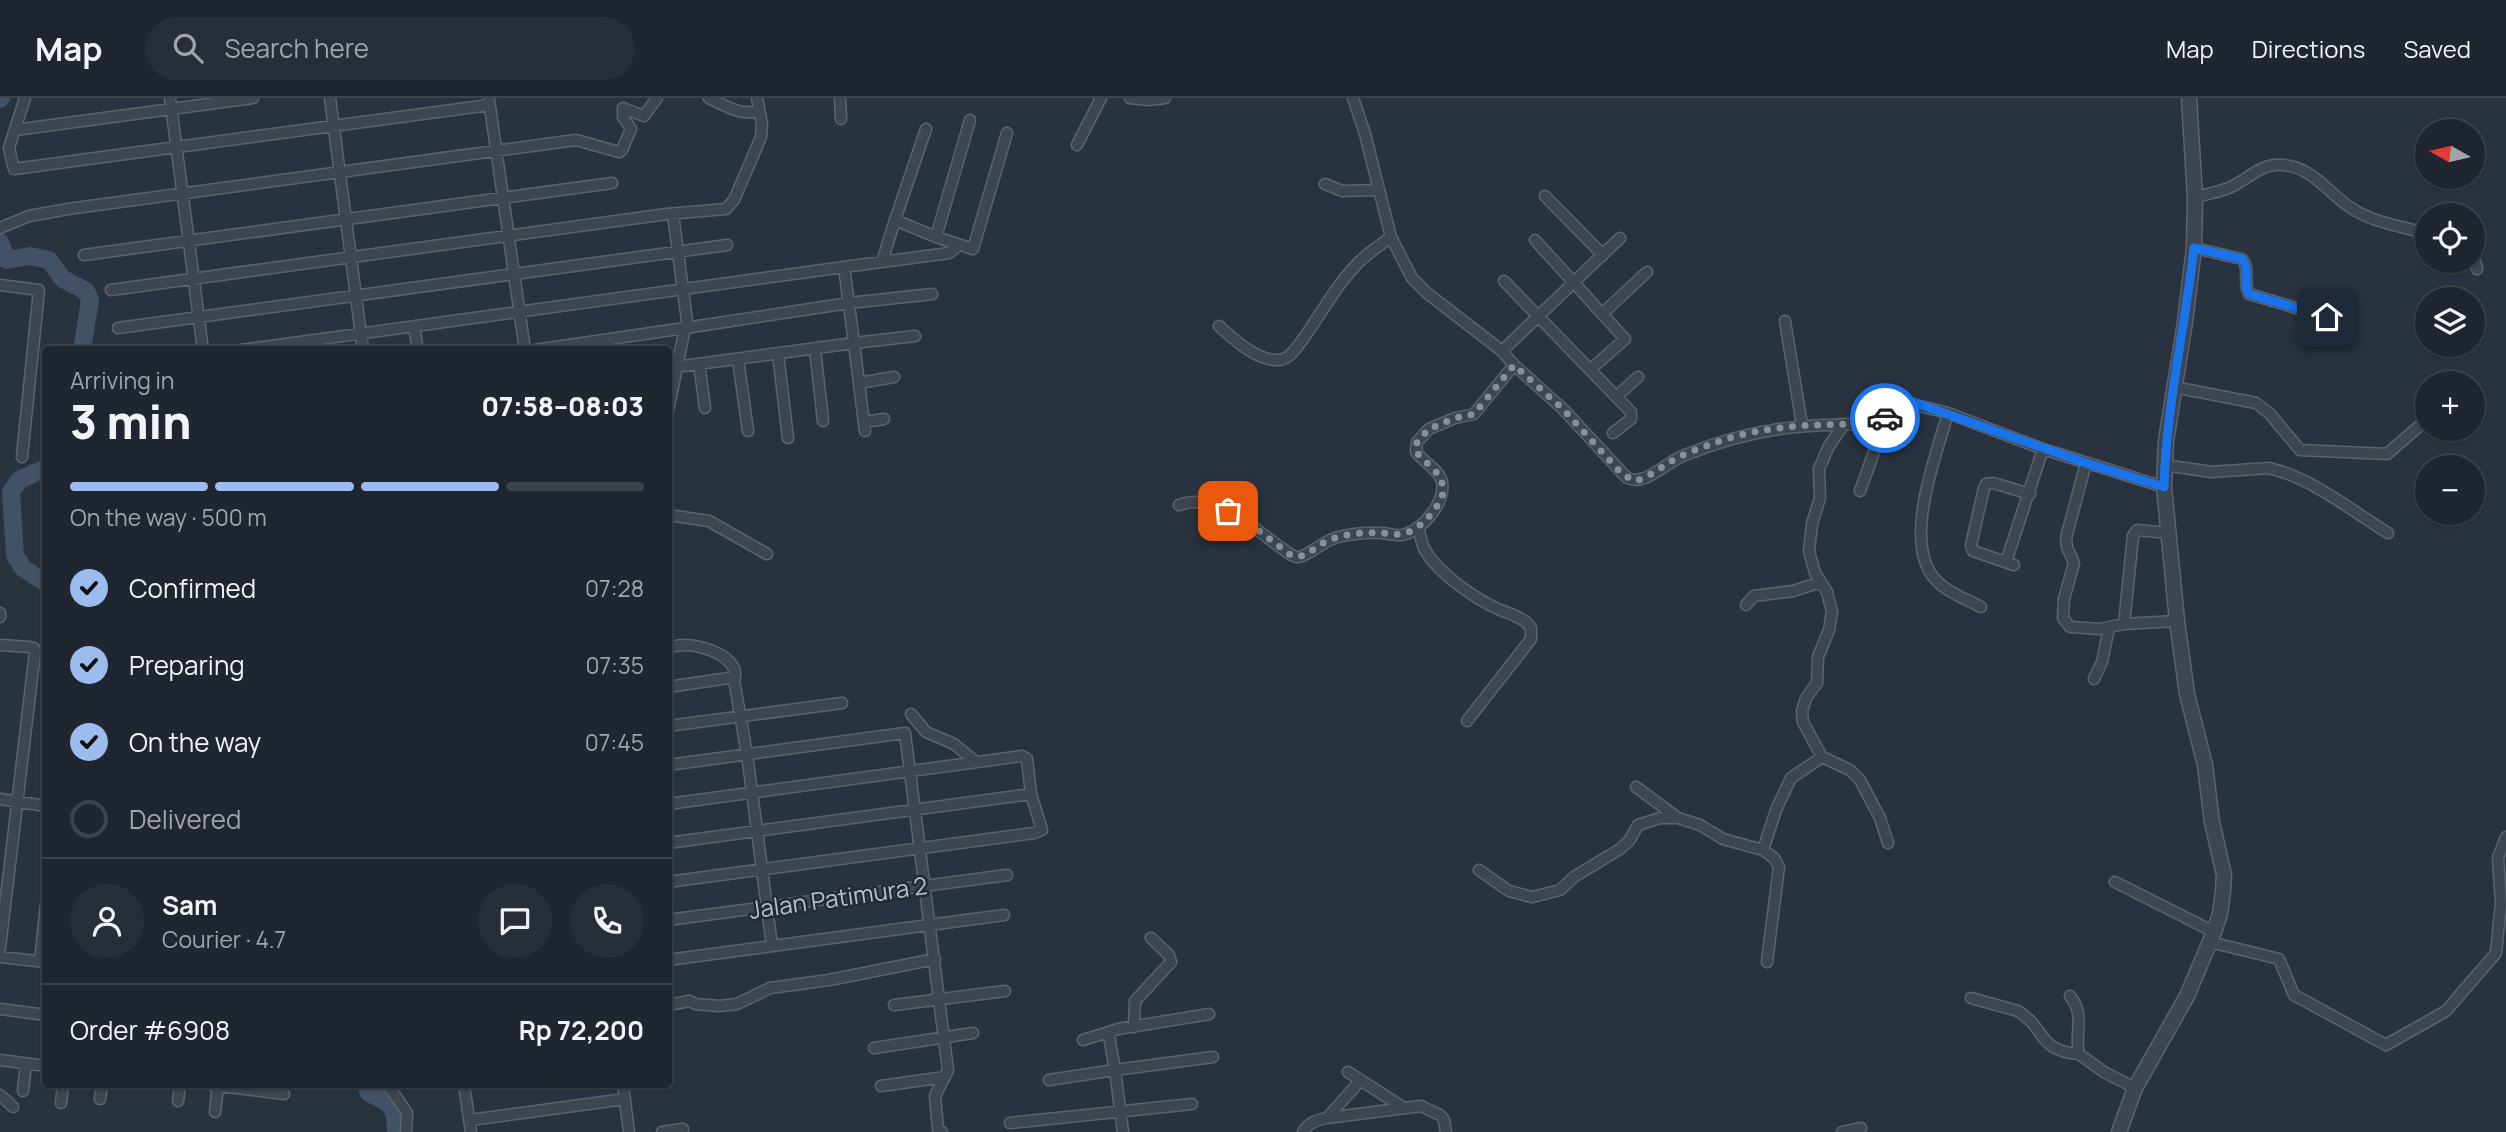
<!DOCTYPE html>
<html lang="en">
<head>
<meta charset="utf-8">
<style>
	:root { --surface:#1f262f; --page:#272e37; --text:#f1f3f6; --muted:#a1a5aa; --line:#3c434b; --accent:#9bbced }
	body { margin:0; font-family:Manrope,sans-serif; background:var(--page); color:var(--text); height:100vh; display:flex; flex-direction:column; font-size:26px; white-space:nowrap }
	* { box-sizing:border-box; margin:0 }
	p { font-size:23px; color:var(--muted) }
	.icon { flex:none; width:38px; height:38px; fill:none; stroke:currentColor; stroke-width:2; stroke-linecap:round; stroke-linejoin:round }
	.map { position:relative; flex:1; overflow:hidden }
	.drawer { position:absolute; left:42px; top:248px; width:630px; height:742px; display:flex; flex-direction:column; background:var(--surface); border-radius:7px; box-shadow:0 2px 5px #0004,0 0 0 2px var(--line) }
	.drawer>* { flex:none }
	.needle { width:46px; rotate:278deg }
	.buttons { position:absolute; left:2415px; top:21px; display:grid; gap:14px }
	.buttons a { display:grid; place-items:center; width:70px; height:70px; border-radius:50%; background:var(--surface); box-shadow:0 2px 5px #0004,0 0 0 2px var(--line); font-size:35px }
	.pin { position:absolute; display:grid; place-items:center; width:60px; height:60px; color:#fff; margin:-30px; border-radius:14px; box-shadow:0 4px 10px #0006 }
	.courier { position:absolute; display:grid; place-items:center; width:70px; height:70px; margin:-35px; border:5px solid #1a73e8; border-radius:50%; background:#fff; color:#222; box-shadow:0 2px 9px #0007 }
	.headline em { font-style:normal; font-weight:800 }
	.headline div { display:flex; flex-direction:column-reverse }
	.headline { display:flex; align-items:center; justify-content:space-between; height:119px; padding:0 28px }
	h1 { font-size:46px; font-weight:800; line-height:52px }
	.bar { display:grid; grid-template-columns:repeat(4,1fr); gap:10px 7px; align-content:center; height:84px; padding:0 28px }
	.bar i { height:9px; border-radius:5px; background:var(--line) }
	.bar .current { background:var(--accent) }
	.bar p { grid-column:span 4 }
	.line { display:flex; align-items:center; gap:18px; padding:0 28px; border-top:2px solid var(--line) }
	.line div { flex:1 }
	.round { display:grid; place-items:center; flex:none; width:74px; height:74px; border-radius:37px; background:var(--page) }
	ol { padding:0 28px; list-style:none }
	li { display:flex; align-items:center; gap:21px; height:77px }
	li p { margin-inline-start:auto }
	li .icon { padding:7px; border-radius:50%; background:var(--accent); color:#111; stroke-width:4 }
	li:last-child { color:var(--muted) }
	li i { width:38px; height:38px; border:4px solid var(--line); border-radius:50% }
	header { display:flex; align-items:center; gap:42px; box-sizing:border-box; height:98px; padding:0 35px; background:var(--surface); border-bottom:2px solid var(--line) }
	header strong { font-size:33px }
	nav { display:flex; gap:38px; margin-inline-start:auto; font-size:24px }
	.search { width:490px; height:63px; background:var(--page); display:flex; align-items:center; gap:18px; box-sizing:border-box; padding:0 24px; border-radius:38px; color:var(--muted); font-size:26px }
	.map>svg:first-child { display:block }
</style>
</head>
<body>
<header>
<strong>Map</strong>
<div class="search"><svg class="icon" aria-label="search" viewBox="0 0 24 24"><circle cx="10" cy="10" r="6"/><path d="M15 15l6 6"/></svg>Search here</div>
<nav><a>Map</a><a>Directions</a><a>Saved</a></nav>
</header>
<div class="map">
<svg width="2506" height="1034" viewBox="0 0 2506 1034">
	<rect width="100%" height="100%" fill="#29333f"/>
	<g fill="none" stroke-linecap="round" stroke-linejoin="round">
		<path stroke="#415166" stroke-width="18" d="M0 1 1 0
			M0 144 7 162 30 158 49 162 63 181 86 193 90 202 82 252
			M46 370 19 382 11 394 15 457 23 470 46 485
			M366 987 369 995C393 1007 395 1007 396 1034"/>
		<g stroke="#5b636c" stroke-width="13">
			<path id="minor" d="M25 0 9 50 14 71 489 7
				M170 0 203 252
				M330 0 363 252
				M709 0C726 8 740 18 759 13
				M840 0 841 21
				M1130 0 1148 2 1165 0
				M1353 0 1365 36 1391 139 1412 180 1427 195 1502 253 1514 267 1563 311 1627 380C1646 389 1667 363 1685 357 1755 329 1802 326 1877 326L1898 306 1904 304 1948 315 2043 351 2164 389
				M489 2 525 252
				M970 22 936 139 973 151 1007 35
				M15 32 253 0
				M1077 47 1101 0
				M1325 86 1342 93 1378 92
				M1545 98 1603 157
				M2195 99C2207 96 2220 94 2231 89 2246 82 2258 69 2274 67 2313 64 2327 97 2356 113 2376 125 2405 129 2427 136
				M895 122 926 31
				M0 130 29 118 68 111 561 44 576 42 619 54 622 52 631 31 623 19V10L644 18 657 0
				M1535 142 1625 241 1591 271
				M2194 150 2242 161C2251 172 2242 185 2249 196L2327 219
				M2473 154 2477 171
				M84 157 612 85
				M882 164 895 122 936 139
				M1504 183 1631 314V321L1613 335
				M0 187 39 192 22 359
				M111 192 667 116 726 111 734 102 761 39 762 26 757 0
				M1602 216 1647 174
				M1785 223 1802 327
				M1219 228C1235 242 1256 263 1279 262 1290 261 1297 249 1303 241 1322 215 1337 185 1361 162 1370 154 1381 146 1391 139
				M414 229 418 252
				M118 230 727 147
				M815 251 823 323
				M241 252 844 169
				M535 252 685 230 687 223 673 116
				M1502 253 1620 140
				M778 256 788 340
				M738 261 748 333
				M699 266 705 310
				M668 270 854 245 844 169 949 155 959 147
				M859 285 894 279
				M2174 289 2256 305 2270 316 2300 352 2387 356 2424 324
				M1617 298 1638 279
				M668 313 685 230 849 205 932 196
				M1948 315C1936 358 1902 444 1935 481 1946 494 1966 501 1981 509
				M864 324 884 321
				M1844 326 1829 348 1819 371 1820 400 1812 426 1809 453 1815 475 1827 494 1832 514 1829 532 1818 559 1817 585 1806 600 1802 613 1803 624 1822 659 1850 672 1860 682 1880 720 1888 745
				M865 333 854 245 915 238
				M2086 365 2066 440 2067 449 2074 465 2064 501 2063 520 2070 529 2100 531 2124 526
				M2164 367 2212 374 2268 370C2309 378 2352 413 2388 435
				M1860 393 1878 343 1877 326
				M1179 407C1217 393 1255 432 1283 451 1287 454 1291 458 1297 459 1303 461 1325 442 1338 439 1352 436 1367 434 1381 435 1388 435 1395 438 1402 437 1422 434 1449 401 1441 381 1437 370 1423 364 1416 354L1417 344 1429 331 1455 320 1474 316 1514 267
				M668 417 709 423 767 456
				M1418 429C1420 435 1421 443 1424 450 1436 474 1474 500 1498 511 1509 516 1524 519 1531 530V541L1467 623
				M2168 435 2137 432 2133 438 2124 526 2177 523
				M2006 464 2043 351
				M2014 467 1973 453 1971 447 1984 390 1986 386 1993 385 2030 396
				M1746 507 1754 498 1793 493 1821 484
				M0 519V515
				M0 547 30 549 34 550 35 554 0 850
				M668 549C674 548 680 547 686 547 703 547 742 560 734 582L747 656 772 848
				M2094 581 2102 564 2109 530
				M668 589 729 580 734 582
				M911 616 926 634 954 646 976 664
				M668 628 842 605
				M668 667 905 635 948 972 935 998 938 1031 942 1034
				M1636 689 1678 720 1700 727 1723 741 1763 752 1776 712 1791 680 1822 659
				M0 701 46 708
				M668 706 1022 658 1027 661 1031 696 1042 732 1034 735 668 784
				M668 745 1031 696
				M1763 752 1774 760 1779 769 1767 864
				M1479 772 1509 793 1532 799 1560 792 1574 779 1620 751 1629 743 1638 727 1660 720H1678
				M2115 784 2214 834
				M668 822 1007 777
				M2210 844 2279 861 2294 897 2386 947 2446 913 2496 855 2501 805 2498 760 2506 739
				M0 859 46 864
				M668 862 1004 817
				M40 863 46 806
				M2070 898C2086 918 2074 935 2079 956L2104 974 2135 990
				M1971 900 2018 913C2047 931 2037 953 2079 956
				M668 907 690 903 695 906 719 908 737 906 770 890 829 882 935 861
				M894 907 1005 893
				M0 911 46 917
				M1209 916 1118 931 1112 933 1109 938 1115 972 1213 959
				M1134 929 1135 903 1171 864 1169 857 1151 840
				M1083 942 1112 933
				M874 950 973 935
				M0 962 46 968
				M1348 974 1404 1010
				M1049 982 1115 972 1123 1034
				M212 987 284 996
				M388 987 407 1015 406 1034
				M464 987 471 1034
				M623 987 629 1034
				M881 988 945 979
				M23 993 26 966
				M0 997 13 1009
				M100 1001 102 987
				M178 1003 180 987
				M61 1005 63 987
				M215 1014 218 988
				M1327 1020 1361 982
				M470 1022 625 1001
				M1010 1025 1192 1006
				M662 1034 683 1031
				M1303 1034C1309 1024 1317 1022 1327 1020L1421 1008 1440 1017 1444 1022 1446 1034
				M1842 1034 1861 1030"/>
		</g>
		<g stroke="#5b636c" stroke-width="17">
			<path id="tertiary" d="M2119 1034 2135 990 2187 898 2214 834 2220 816 2223 793 2224 777 2212 724 2205 667 2187 596 2177 523 2164 389 2166 343 2185 224 2194 150 2195 99 2189 0"/>
		</g>
		<use href="#minor" stroke="#3d454f" stroke-width="10"/>
		<use href="#tertiary" stroke="#3d454f" stroke-width="14"/>
	</g>
	<g fill="none" stroke-linecap="round" stroke-linejoin="round">
		<path stroke="#878f99" stroke-width="7" stroke-dasharray="0 12.6" d="M1228 413 1238 417 1292 458C1307 462 1318 444 1335 440 1348 436 1365 434 1379 435 1390 435 1400 439 1411 433 1426 425 1440 408 1444 392L1440 378 1416 354 1417 344 1429 331 1455 320 1474 316 1514 267 1563 311 1622 376 1635 383C1651 379 1663 367 1677 360 1690 353 1704 349 1717 344 1769 326 1823 326 1877 326L1885 320"/>
		<path stroke="#1a73e8" stroke-width="9" d="M1885 320 1898 306 1913 304 2086 365 2164 389C2166 309 2185 229 2194 150L2242 161C2251 172 2242 185 2249 196L2327 219"/>
	</g>
	<g text-anchor="middle" dominant-baseline="central" stroke-width="5" stroke-linejoin="round" paint-order="stroke">
		<g font-size="24" fill="#bac0c9" stroke="#222a34">
			<text transform="translate(838 799) rotate(-8)">Jalan Patimura 2</text>
		</g>
	</g>
</svg>
<div class="buttons">
<a><svg class="needle" viewBox="-14 -14 28 28"><path d="M0-13l5 13h-10z" fill="#e53935"/><path d="M0 13l5-13h-10z" fill="#a1a5aa"/></svg></a>
<a><svg class="icon" aria-label="locate" viewBox="0 0 24 24"><circle cx="12" cy="12" r="6"/><path d="M12 2v4M12 18v4M2 12h4M18 12h4"/></svg></a>
<a><svg class="icon" aria-label="layers" viewBox="0 0 24 24"><path d="M12 4l9 5-9 5-9-5zM3 14l9 5 9-5"/></svg></a>
<a>+</a>
<a>−</a>
</div>
<div class="pin" style="left:1228px;top:413px;background:#ea580c"><svg class="icon" aria-label="bag" viewBox="0 0 24 24"><path d="M5 8h14l-1 12H6zM9 8a3 3 0 0 1 6 0"/></svg></div>
<div class="pin" style="left:2327px;top:219px;background:#1f2937"><svg class="icon" aria-label="home" viewBox="0 0 24 24"><path d="M3 11l9-7 9 7M6 9v11h12V9"/></svg></div>
<div class="courier" style="left:1885px;top:320px"><svg class="icon" aria-label="car" viewBox="0 0 24 24"><path d="M5 17H2v-5l4-1 3-4h7l3 4 3 1v5h-3M9 17h6M6 11h13"/><circle cx="7" cy="17" r="2"/><circle cx="17" cy="17" r="2"/></svg></div>
<section class="drawer">
<div class="headline"><div><h1>3 min</h1><p>Arriving in</p></div><em>07:58–08:03</em></div>
<div class="bar"><i class="current"></i><i class="current"></i><i class="current"></i><i></i><p>On the way · 500 m</p></div>
<ol>
<li><svg class="icon" aria-label="check" viewBox="0 0 24 24"><path d="M5 12l5 5 9-10"/></svg>Confirmed<p>07:28</p></li>
<li><svg class="icon" aria-label="check" viewBox="0 0 24 24"><path d="M5 12l5 5 9-10"/></svg>Preparing<p>07:35</p></li>
<li><svg class="icon" aria-label="check" viewBox="0 0 24 24"><path d="M5 12l5 5 9-10"/></svg>On the way<p>07:45</p></li>
<li><i></i>Delivered</li>
</ol>
<div class="line" style="height:126px"><a class="round"><svg class="icon" aria-label="person" viewBox="0 0 24 24"><circle cx="12" cy="8" r="4"/><path d="M4 21q1-7 8-7t8 7"/></svg></a><div><b>Sam</b><p>Courier · 4.7</p></div><a class="round"><svg class="icon" aria-label="chat" viewBox="0 0 24 24"><path d="M4 5h16v11H9l-5 4z"/></svg></a><a class="round"><svg class="icon" aria-label="phone" viewBox="0 0 24 24"><path d="M5 4h4l2 5-3 2q2 4 5 5l2-3 5 2v4C11 20 4 13 5 4z"/></svg></a></div>
<div class="line" style="height:91px"><div>Order #6908</div><b>Rp 72,200</b></div>
</section>
</div>
</body>
</html>
